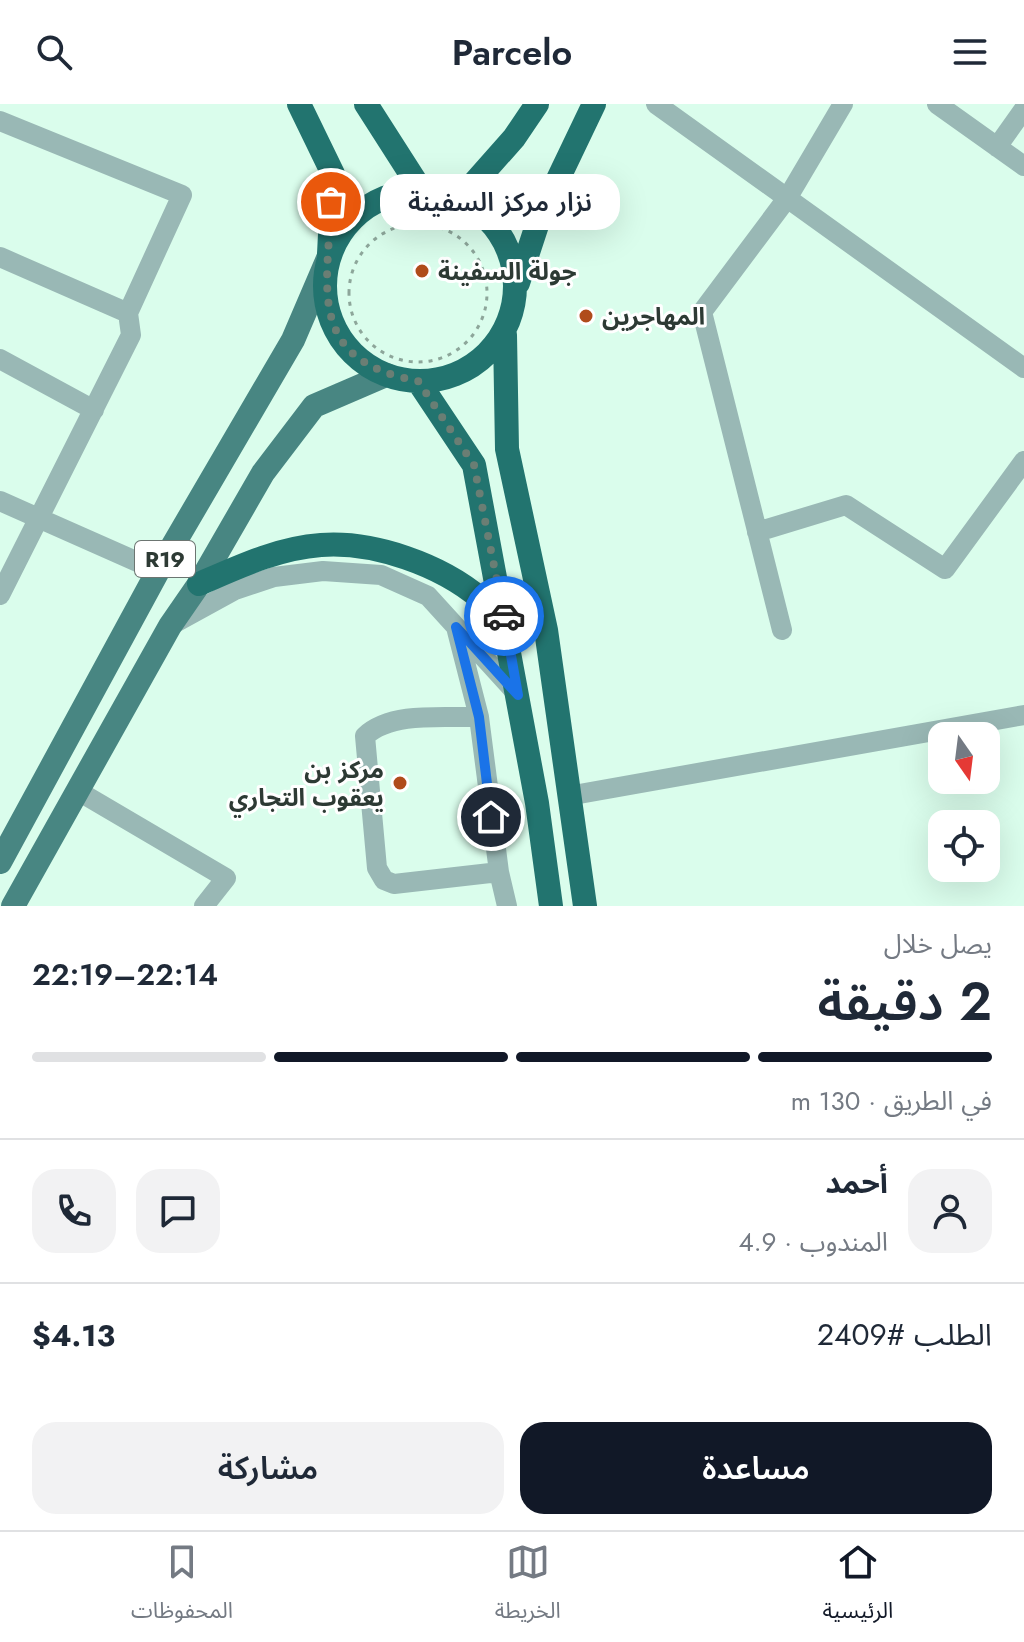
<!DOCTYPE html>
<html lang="ar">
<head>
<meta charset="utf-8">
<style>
	:root { --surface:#fff; --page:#f2f2f3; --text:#1f2937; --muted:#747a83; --line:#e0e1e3; --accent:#111827 }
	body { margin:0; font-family:Jost,"Noto Sans Arabic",sans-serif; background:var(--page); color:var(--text); direction:rtl; height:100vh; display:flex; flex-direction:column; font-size:30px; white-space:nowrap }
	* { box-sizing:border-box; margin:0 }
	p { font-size:26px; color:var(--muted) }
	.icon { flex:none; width:44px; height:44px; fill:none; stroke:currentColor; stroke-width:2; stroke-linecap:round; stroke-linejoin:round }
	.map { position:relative; height:802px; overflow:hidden; direction:ltr }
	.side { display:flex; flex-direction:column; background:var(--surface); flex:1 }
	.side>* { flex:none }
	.needle { width:52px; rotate:166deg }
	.fabs { position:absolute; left:928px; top:618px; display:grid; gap:16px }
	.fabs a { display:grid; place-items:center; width:72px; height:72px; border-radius:16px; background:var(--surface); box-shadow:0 8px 32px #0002; font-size:40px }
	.pin { position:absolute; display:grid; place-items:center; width:68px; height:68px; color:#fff; margin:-34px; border:4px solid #fff; border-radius:50%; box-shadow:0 2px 8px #0007 }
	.courier { position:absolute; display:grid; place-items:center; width:80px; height:80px; margin:-40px; border:6px solid #1a73e8; border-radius:50%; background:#fff; color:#222; box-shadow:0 2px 10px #0007 }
	.bubble { position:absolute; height:56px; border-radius:24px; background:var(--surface); box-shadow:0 8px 32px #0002; font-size:26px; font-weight:600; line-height:56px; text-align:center; direction:rtl }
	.head em { font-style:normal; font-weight:600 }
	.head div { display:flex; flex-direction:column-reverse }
	.head { display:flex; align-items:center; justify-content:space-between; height:136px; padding:0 32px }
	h1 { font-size:52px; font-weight:600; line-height:60px }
	.bar { display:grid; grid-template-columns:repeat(4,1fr); gap:12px 8px; align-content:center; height:96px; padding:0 32px }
	.bar i { height:10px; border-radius:6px; background:var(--line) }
	.bar .current { background:var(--accent) }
	.bar p { grid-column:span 4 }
	.line { display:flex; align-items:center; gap:20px; padding:0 32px; border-top:2px solid var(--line) }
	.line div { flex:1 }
	.round { display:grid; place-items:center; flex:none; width:84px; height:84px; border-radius:24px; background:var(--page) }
	.primary-button { display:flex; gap:16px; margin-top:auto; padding:16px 32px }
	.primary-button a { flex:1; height:92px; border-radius:24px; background:var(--accent); color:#fff; font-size:32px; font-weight:600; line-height:92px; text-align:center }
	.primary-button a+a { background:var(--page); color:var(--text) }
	header { display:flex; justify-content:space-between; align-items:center; height:104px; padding:0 32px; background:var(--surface); font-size:36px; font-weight:600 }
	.tabs { display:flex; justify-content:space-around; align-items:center; height:112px; border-top:2px solid var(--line); background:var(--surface); font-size:22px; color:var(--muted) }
	.tabs a { display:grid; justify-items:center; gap:4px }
	.tabs .current { color:var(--accent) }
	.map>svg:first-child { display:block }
</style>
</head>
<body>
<header><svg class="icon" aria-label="menu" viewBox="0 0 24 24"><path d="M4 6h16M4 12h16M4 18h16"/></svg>Parcelo<svg class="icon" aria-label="search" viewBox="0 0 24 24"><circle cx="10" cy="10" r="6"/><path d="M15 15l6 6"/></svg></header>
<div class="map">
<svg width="1024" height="802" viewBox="0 0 1024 802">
	<rect width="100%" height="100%" fill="#dafdec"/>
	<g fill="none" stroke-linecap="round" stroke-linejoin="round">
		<path stroke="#8da69a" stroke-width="3" stroke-dasharray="4 6" stroke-linecap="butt" d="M349 189a69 69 0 1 1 138 0a69 69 0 1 1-138 0Z"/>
		<path stroke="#99b8b5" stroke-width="20" d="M656 0 1024 264
			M937 0 1024 62
			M0 17 182 91 128 209 131 231 0 491
			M997 43 1024 5
			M0 153 128 209
			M0 255 94 306
			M0 397 158 467
			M757 428 846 401 945 465 1024 357
			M173 520 235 486 274 473 323 467 381 471 428 492 518 591
			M782 526 702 208 788 93 843 0
			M457 527 479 613 499 768 507 802
			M479 613C444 614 392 607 365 632L377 764 384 776 394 780 499 768
			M78 687 226 774 204 802
			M568 692 1024 611"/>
		<path stroke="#488682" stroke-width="24" d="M0 758 158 467 293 236 329 152
			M13 802 170 522 199 480 263 369 314 302 386 271"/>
		<path stroke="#22746f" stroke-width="24" d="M299 0 333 70 329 150
			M366 0 421 86
			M325 182a95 95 0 1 1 190 0a95 95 0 1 1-190 0Z
			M460 95 514 34 537 0
			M518 179 539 115 594 0
			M505 231 507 345 546 526 585 802
			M418 277 474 361 537 699 551 802
			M199 480C238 463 278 444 321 441 374 437 441 461 481 495 490 503 497 514 504 524"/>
	</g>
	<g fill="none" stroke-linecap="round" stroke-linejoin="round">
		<path stroke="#6a7e74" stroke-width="8" stroke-dasharray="0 14.4" d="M331 98C328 185 305 256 418 277L474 361 504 512"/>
		<path stroke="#1a73e8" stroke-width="10" d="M491 713 479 613 456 523 518 591 504 512"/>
	</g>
	<g fill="#b04c1b" stroke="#fff" stroke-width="3">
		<circle cx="422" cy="167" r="8"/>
		<circle cx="586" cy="212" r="8"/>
		<circle cx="400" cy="679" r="8"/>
	</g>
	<g text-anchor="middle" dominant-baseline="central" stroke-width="6" stroke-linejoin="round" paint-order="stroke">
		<rect fill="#fff" stroke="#6c7571" stroke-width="2" x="135" y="437" width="60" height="36" rx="6"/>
		<g font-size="22" font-weight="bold" fill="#2d3a34">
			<text x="165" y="455">R19</text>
		</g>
		<g font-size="24" font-weight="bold" fill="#2d3a34" stroke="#fff" text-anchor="start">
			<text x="438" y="167">جولة السفينة</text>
			<text x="602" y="212">المهاجرين</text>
			<text x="384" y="665" text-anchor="end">مركز بن<tspan x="384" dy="28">يعقوب التجاري</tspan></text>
		</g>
	</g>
</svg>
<div class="fabs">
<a><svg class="needle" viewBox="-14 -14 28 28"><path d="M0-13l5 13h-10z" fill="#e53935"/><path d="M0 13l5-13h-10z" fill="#747a83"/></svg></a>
<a><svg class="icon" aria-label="locate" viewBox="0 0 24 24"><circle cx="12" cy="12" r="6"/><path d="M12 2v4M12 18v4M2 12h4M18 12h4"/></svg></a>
</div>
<div class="pin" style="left:331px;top:98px;background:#ea580c"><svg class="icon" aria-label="bag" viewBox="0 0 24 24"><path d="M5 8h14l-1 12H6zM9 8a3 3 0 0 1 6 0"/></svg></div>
<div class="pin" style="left:491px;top:713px;background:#1f2937"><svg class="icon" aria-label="home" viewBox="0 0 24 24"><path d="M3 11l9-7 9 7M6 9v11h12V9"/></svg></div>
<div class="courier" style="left:504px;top:512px"><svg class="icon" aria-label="car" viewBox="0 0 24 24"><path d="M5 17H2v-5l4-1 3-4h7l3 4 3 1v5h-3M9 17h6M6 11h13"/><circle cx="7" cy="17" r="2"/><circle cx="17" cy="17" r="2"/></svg></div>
<div class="bubble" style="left:380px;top:70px;width:240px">نزار مركز السفينة</div>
</div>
<section class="side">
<div class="head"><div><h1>2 دقيقة</h1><p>يصل خلال</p></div><em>22:14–22:19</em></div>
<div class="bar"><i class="current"></i><i class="current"></i><i class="current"></i><i></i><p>في الطريق · 130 m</p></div>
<div class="line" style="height:144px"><a class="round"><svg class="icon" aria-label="person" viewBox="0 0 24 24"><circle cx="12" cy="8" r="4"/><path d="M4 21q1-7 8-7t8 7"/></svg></a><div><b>أحمد</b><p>المندوب · 4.9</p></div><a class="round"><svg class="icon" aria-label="chat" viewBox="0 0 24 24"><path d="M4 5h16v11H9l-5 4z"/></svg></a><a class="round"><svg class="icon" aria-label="phone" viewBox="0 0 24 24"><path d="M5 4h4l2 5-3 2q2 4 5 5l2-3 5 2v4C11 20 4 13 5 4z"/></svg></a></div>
<div class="line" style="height:104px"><div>الطلب #2409</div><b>$4.13</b></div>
<div class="primary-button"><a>مساعدة</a><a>مشاركة</a></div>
</section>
<nav class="tabs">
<a class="current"><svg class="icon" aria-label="home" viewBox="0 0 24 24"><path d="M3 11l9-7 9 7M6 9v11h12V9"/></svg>الرئيسية</a>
<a><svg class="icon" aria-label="map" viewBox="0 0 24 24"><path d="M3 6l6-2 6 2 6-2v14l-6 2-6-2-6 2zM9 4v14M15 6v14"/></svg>الخريطة</a>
<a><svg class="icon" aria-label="saved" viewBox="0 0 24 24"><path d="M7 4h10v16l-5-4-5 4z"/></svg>المحفوظات</a>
</nav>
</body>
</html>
